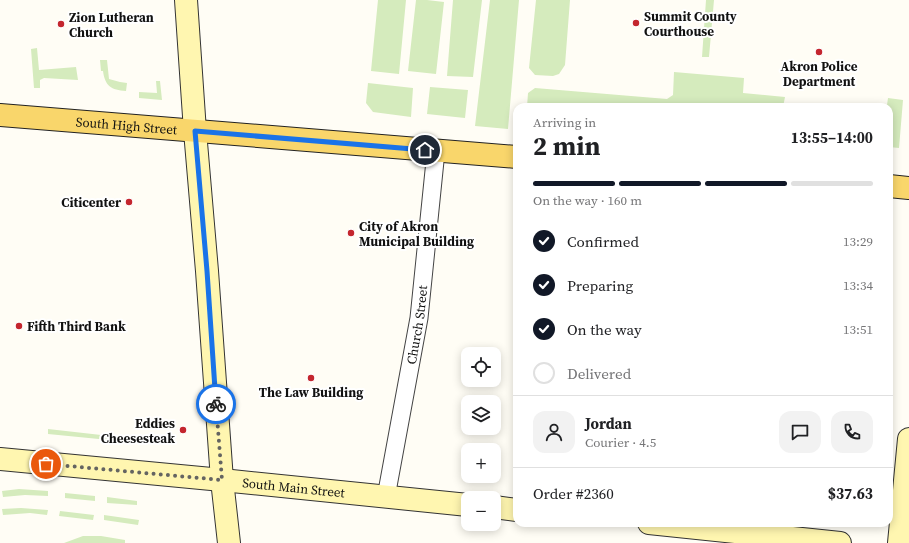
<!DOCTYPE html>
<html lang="en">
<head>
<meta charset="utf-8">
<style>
	:root { --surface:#fff; --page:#f2f2f2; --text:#202124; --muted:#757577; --line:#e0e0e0; --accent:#111827 }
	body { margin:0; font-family:"Source Serif 4",serif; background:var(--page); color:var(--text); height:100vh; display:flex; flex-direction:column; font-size:15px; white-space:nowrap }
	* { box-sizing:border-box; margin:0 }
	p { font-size:13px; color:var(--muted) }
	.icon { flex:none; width:22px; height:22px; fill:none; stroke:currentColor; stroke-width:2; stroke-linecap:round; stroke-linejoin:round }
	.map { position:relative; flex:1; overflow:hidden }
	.details { position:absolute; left:513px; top:103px; width:380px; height:424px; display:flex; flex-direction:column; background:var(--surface); border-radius:12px; box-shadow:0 2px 10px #0003 }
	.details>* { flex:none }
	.buttons { position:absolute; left:461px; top:347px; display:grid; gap:8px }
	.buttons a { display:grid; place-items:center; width:40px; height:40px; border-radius:8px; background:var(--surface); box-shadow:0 2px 10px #0003; font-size:20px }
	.pin { position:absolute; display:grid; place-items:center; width:34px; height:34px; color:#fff; margin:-17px; border:2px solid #fff; border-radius:50%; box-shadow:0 1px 4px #0007 }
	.courier { position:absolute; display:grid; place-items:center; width:40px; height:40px; margin:-20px; border:3px solid #1a73e8; border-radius:50%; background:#fff; color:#222; box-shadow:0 1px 5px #0007 }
	.summary em { font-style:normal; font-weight:700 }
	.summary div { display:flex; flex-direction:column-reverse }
	.summary { display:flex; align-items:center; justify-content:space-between; height:68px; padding:0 20px }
	h1 { font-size:26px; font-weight:700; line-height:30px }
	.bar { display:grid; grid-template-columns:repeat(4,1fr); gap:6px 4px; align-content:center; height:48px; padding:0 20px }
	.bar i { height:5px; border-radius:3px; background:var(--line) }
	.bar .selected { background:var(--accent) }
	.bar p { grid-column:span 4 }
	.line { display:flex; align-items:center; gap:10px; padding:0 20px; border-top:1px solid var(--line) }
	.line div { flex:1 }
	.round { display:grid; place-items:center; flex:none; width:42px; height:42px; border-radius:12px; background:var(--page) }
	ol { padding:0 20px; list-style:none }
	li { display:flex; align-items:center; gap:12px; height:44px }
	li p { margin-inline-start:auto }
	li .icon { padding:4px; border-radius:50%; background:var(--accent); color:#fff; stroke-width:4 }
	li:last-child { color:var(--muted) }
	li i { width:22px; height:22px; border:2px solid var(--line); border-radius:50% }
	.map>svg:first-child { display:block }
</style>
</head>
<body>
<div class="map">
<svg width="909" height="543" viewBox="0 0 909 543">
	<rect width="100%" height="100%" fill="#fffdf5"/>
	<path fill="#d5ebbd" d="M378 0H406L399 74 371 71Z
		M416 0H427L444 2 436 74 408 71Z
		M453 0H482L473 77 447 76Z
		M490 0H519L508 129 475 126Z
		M536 0H570L565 65 559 74 553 76 535 75 529 68Z
		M706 0H714L709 57H702Z
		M37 48 39 70 76 67 78 80 44 78 40 80V88H34L31 49Z
		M100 60H107L109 79 120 82 127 83 126 91C111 90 105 86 103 71H101Z
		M674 72 744 78 743 93 785 97 783 107H527L528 93 535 88 667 99 673 95Z
		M156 81H160L162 100 139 98V92L157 93Z
		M368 83 413 88 411 117 373 112 366 103Z
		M430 87 468 90 465 118 427 114Z
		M888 98 903 100 899 148 889 147V107H878L879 104 887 105Z
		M48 429 110 436 109 440 48 434Z
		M19 489 48 491V496L25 495 3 497 2 491Z
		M65 493 95 496V501L65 498Z
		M107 497 137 501V505L107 503Z
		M21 508 48 510 47 515 30 513 3 515 2 509Z
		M60 511 94 515 93 520 59 516Z
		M104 515 139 520 138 525 104 520Z
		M83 536H101L125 540V543H64Z"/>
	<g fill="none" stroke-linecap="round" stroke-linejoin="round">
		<g stroke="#444" stroke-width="19">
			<g id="street">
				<path id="s1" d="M386 497 419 318 436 151"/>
			</g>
		</g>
		<g stroke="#333" stroke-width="24">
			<g id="secondary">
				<path d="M186 0 195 131 207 271 222 480 229 543"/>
				<path id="s2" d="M0 459 222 480 468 505"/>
				<path d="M494 507 517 510"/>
				<path d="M649 523 840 543"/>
				<path d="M899 543 909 439"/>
			</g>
		</g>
		<g stroke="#222" stroke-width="24">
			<g id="primary">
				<path id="s3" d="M0 115 517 157"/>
				<path d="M889 186 909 188"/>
			</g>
		</g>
		<use href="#street" stroke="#fff" stroke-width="17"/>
		<use href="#secondary" stroke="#fff6b0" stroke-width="22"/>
		<use href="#primary" stroke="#f9d66b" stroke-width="22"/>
	</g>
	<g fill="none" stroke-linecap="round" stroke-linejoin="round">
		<path stroke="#646461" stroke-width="4" stroke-dasharray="0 7.2" d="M46 464 222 480 216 404"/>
		<path stroke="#1a73e8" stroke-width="5" d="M216 404 207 271 195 131 425 150"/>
	</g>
	<g fill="#c4262e" stroke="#fff" stroke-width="1.5">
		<circle cx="636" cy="23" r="4"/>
		<circle cx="61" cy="24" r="4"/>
		<circle cx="819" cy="52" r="4"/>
		<circle cx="129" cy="202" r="4"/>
		<circle cx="351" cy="233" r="4"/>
		<circle cx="19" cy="326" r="4"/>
		<circle cx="311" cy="378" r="4"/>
		<circle cx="183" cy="430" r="4"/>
	</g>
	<g text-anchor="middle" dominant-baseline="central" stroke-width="4" stroke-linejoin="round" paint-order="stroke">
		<g font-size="13" font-weight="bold" fill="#111" stroke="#fff" text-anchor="start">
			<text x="644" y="16">Summit County<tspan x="644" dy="15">Courthouse</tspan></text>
			<text x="69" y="17">Zion Lutheran<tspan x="69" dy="15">Church</tspan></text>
			<text x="819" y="66" text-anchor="middle">Akron Police<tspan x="819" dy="15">Department</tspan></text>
			<text x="121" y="202" text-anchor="end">Citicenter</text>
			<text x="359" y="226">City of Akron<tspan x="359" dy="15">Municipal Building</tspan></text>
			<text x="27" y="326">Fifth Third Bank</text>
			<text x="311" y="392" text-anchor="middle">The Law Building</text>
			<text x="175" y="423" text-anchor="end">Eddies<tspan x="175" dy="15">Cheesesteak</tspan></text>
		</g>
		<g font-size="13" fill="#111" stroke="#fff">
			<text stroke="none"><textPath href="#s3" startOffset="127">South High Street</textPath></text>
			<text stroke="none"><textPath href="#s1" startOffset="175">Church Street</textPath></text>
			<text stroke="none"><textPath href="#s2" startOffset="295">South Main Street</textPath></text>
		</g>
	</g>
</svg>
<div class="buttons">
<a><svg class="icon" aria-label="locate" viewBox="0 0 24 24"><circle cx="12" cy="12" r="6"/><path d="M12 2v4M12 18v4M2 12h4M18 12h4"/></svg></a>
<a><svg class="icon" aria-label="layers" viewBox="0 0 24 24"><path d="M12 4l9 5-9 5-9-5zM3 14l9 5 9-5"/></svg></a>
<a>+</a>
<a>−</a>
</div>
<div class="pin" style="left:46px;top:464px;background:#ea580c"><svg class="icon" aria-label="bag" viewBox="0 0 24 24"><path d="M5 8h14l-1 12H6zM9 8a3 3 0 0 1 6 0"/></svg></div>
<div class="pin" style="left:425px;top:150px;background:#1f2937"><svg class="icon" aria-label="home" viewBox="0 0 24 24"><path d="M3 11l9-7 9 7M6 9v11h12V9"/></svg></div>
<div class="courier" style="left:216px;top:404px"><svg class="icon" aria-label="bike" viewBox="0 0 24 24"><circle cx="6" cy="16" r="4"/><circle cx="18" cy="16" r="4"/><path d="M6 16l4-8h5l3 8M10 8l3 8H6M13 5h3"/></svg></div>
<section class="details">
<div class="summary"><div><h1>2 min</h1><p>Arriving in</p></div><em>13:55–14:00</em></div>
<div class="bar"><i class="selected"></i><i class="selected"></i><i class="selected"></i><i></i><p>On the way · 160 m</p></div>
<ol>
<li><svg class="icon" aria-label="check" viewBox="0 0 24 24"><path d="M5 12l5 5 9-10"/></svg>Confirmed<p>13:29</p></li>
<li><svg class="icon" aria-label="check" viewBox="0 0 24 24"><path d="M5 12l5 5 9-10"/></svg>Preparing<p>13:34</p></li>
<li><svg class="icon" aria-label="check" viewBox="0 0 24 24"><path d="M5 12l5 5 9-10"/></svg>On the way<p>13:51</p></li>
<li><i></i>Delivered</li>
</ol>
<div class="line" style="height:72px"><a class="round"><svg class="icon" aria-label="person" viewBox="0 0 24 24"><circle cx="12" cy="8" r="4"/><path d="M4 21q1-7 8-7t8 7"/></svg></a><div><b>Jordan</b><p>Courier · 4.5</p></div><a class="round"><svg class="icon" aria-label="chat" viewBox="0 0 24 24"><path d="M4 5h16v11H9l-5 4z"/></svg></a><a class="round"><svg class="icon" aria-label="phone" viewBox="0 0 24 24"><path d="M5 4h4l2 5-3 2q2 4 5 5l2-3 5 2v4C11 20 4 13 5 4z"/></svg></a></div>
<div class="line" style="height:52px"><div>Order #2360</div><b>$37.63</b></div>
</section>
</div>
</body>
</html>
